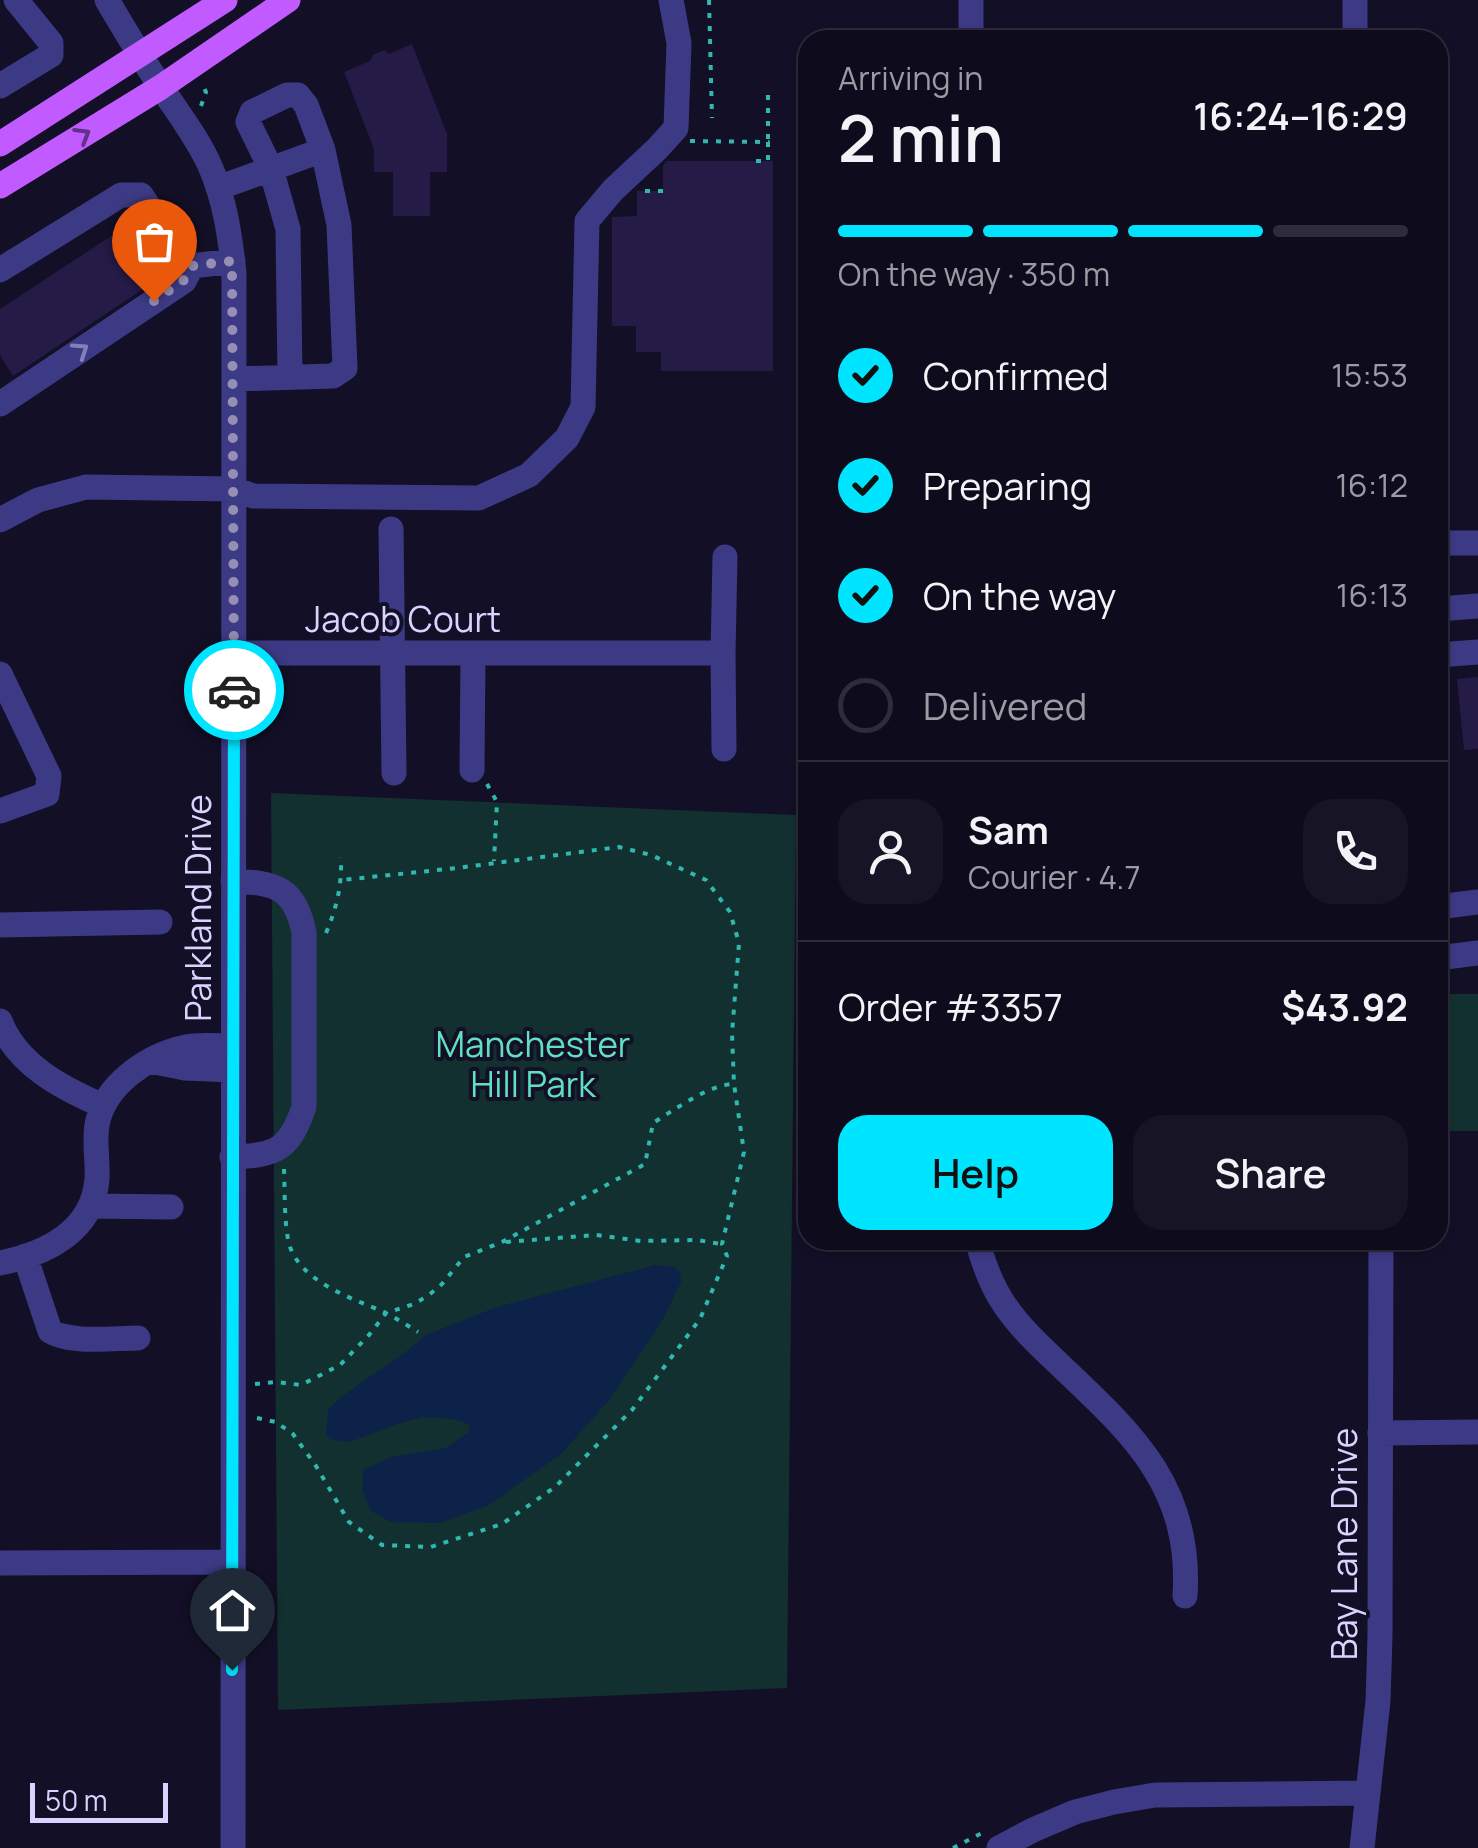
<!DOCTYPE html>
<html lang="en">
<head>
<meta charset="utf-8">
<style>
	:root { --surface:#0e0b1c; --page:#171425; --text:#f1f3f6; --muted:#9b9ba3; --line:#2e2b3b; --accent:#00e5ff }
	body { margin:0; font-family:Manrope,sans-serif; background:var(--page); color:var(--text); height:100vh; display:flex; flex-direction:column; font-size:38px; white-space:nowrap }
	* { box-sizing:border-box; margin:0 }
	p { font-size:32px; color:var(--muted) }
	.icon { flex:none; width:55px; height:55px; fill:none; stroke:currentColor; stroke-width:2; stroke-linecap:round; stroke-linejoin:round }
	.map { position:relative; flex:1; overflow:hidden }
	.drawer { position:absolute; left:798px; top:30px; width:650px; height:1220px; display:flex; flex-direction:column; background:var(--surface); border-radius:30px; box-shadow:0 2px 8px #0004,0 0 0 2px var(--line) }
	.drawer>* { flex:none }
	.scale { position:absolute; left:30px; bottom:25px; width:138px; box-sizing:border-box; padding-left:10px; border:5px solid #d9d4ff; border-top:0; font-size:28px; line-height:35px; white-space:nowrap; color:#d9d4ff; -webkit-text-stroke:8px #130f26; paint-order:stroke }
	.pin { position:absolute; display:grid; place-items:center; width:85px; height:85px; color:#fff; margin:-102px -42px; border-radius:50% 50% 50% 0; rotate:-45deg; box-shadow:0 0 10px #0007 }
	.pin .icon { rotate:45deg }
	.courier { position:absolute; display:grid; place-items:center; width:100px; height:100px; margin:-50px; border:8px solid #00e5ff; border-radius:50%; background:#fff; color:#222; box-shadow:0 2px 12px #0007 }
	.overview em { font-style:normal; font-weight:600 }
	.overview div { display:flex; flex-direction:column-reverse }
	.overview { display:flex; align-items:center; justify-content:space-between; height:170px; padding:0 40px }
	h1 { font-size:65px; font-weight:600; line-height:75px }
	.bar { display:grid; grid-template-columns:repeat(4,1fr); gap:15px 10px; align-content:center; height:120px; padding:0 40px }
	.bar i { height:12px; border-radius:8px; background:var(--line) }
	.bar .selected { background:var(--accent) }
	.bar p { grid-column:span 4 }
	.line { display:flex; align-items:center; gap:25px; padding:0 40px; border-top:2px solid var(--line) }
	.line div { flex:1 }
	.round { display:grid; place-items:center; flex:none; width:105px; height:105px; border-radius:30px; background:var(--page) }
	ol { padding:0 40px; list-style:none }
	li { display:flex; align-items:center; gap:30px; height:110px }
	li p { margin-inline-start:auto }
	li .icon { padding:10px; border-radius:50%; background:var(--accent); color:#111; stroke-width:4 }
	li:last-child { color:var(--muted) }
	li i { width:55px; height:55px; border:5px solid var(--line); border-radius:50% }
	.cta { display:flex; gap:20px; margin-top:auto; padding:20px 40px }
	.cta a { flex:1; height:115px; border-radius:30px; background:var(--accent); color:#111; font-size:40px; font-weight:600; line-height:115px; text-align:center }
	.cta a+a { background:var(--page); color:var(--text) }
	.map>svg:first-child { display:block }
</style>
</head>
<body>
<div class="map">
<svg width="1478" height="1848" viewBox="0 0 1478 1848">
	<rect width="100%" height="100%" fill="#130f26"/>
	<path fill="#12302f" d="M271 793 796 815 787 1688 278 1710Z
		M1438 994H1478V1131H1438Z"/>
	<path fill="#0c2248" d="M656 1265 673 1267 680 1272 681 1282 661 1323 608 1401 561 1454 489 1505 440 1523 391 1522 371 1511 362 1489 363 1470 391 1457 446 1448 469 1432V1424L452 1419 424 1417 397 1424 350 1442 329 1439 326 1433 328 1409 349 1391 402 1355 426 1335 497 1307Z"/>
	<path fill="#241b47" d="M412 44 447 134V172H430V216H393V172H374V149L344 72 370 61 373 55 384 50 389 54Z
		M667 161H773V371H661V352H636V326H612V217L637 216V191H663V166Z
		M131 223 164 275 13 376 0 355V309Z
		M1478 677V749L1464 750 1457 679Z"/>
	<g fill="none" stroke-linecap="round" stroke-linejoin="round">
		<path stroke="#2fb8b0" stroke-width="4" stroke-dasharray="5 8" stroke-linecap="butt" d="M709 0 712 118
			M768 95V142
			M201 106 206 92 203 86
			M690 141 768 142V161H752
			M645 191H663
			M487 784 497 802 494 861
			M326 933C337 907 342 885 341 857
			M284 1169C285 1192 284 1217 288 1239 295 1280 351 1298 384 1312 396 1318 407 1325 418 1332
			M506 1242 596 1235 641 1241 697 1240 721 1244
			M255 1384 276 1382 301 1385 340 1365 369 1335 386 1313 414 1304 429 1295 442 1284 464 1257 502 1242 645 1164 653 1123C674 1110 710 1084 734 1084
			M257 1418 276 1422 293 1434 316 1466 349 1522 382 1545 431 1547 502 1524 555 1487 632 1410 700 1319 727 1256 722 1244 744 1152 734 1084 732 1034 739 943 730 912 706 880 651 855 619 847 457 868 342 880
			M953 1848 984 1832"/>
		<path stroke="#3d3a85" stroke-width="25" d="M107 0C124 29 142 59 161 87 178 113 197 137 210 166 225 200 230 236 234 273L233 1848
			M971 40V0
			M1355 40V0
			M0 86 51 55V43L16 0
			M218 188 323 150 339 225 345 368 333 376 234 379
			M0 270 121 195H141L172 242 192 266 233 261
			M290 377 288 229 271 169 248 122 252 112 287 95H298L306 105 323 150
			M0 404 184 281 192 266
			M0 520 38 500 86 487 234 489 253 496 479 498 529 475 567 438 583 407 587 221 613 190 657 149 676 128 679 43 671 0
			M391 529 394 773
			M1438 543H1478
			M1438 609 1478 606
			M234 653H723L725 557
			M723 653 724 749
			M1438 655 1478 652
			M0 674 49 776 47 794 0 811
			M472 770 473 654
			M1438 907 1478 902
			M0 925 160 922
			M1438 958 1478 953
			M0 1021C17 1065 62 1088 103 1106
			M150 1061 185 1068 233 1070
			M232 1157C277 1155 289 1150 304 1107V932C294 887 276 883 233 881
			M90 1206 171 1207
			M977 1240C983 1262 991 1285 1004 1304 1020 1328 1041 1347 1062 1367 1134 1435 1192 1488 1185 1596
			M25 1256 50 1331C71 1344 113 1338 138 1338
			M0 1263C46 1254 93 1231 97 1179 98 1161 94 1142 97 1125 104 1085 148 1055 186 1047 200 1044 217 1046 232 1046
			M1380 1433 1478 1432
			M0 1563 231 1562
			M999 1848 1033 1830 1075 1812 1114 1802 1155 1795 1368 1793
			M1362 1848 1378 1701 1380 1636 1381 1240"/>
		<path stroke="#c25bff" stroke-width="25" d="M0 144 225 0
			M0 186 161 87 288 0"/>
	</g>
	<defs><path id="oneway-chevron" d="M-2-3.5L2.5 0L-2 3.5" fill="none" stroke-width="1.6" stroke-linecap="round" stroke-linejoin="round" transform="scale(2.5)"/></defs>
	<use stroke="#623188" href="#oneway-chevron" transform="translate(83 135) rotate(-31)"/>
	<use stroke="#837fbc" href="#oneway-chevron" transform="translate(81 350) rotate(-34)"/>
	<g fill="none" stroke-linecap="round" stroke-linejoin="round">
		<path stroke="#948fb3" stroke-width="10" stroke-dasharray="0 18" d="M154 301 184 280 192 266 232 261 234 690"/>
		<path stroke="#00e5ff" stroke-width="12" d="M232 1670 234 690"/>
	</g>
	<g text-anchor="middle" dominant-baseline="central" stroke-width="8" stroke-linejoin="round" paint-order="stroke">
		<g font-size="35" fill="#d9d4ff" stroke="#130f26">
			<text x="403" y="619">Jacob Court</text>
			<text transform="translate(198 908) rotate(-90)">Parkland Drive</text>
			<text transform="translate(1344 1544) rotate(-90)">Bay Lane Drive</text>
		</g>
		<g font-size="35" fill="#5fe0c0" stroke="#130f26">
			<text x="533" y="1044">Manchester<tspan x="533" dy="40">Hill Park</tspan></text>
		</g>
	</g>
</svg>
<div class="scale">50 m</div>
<div class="pin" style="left:154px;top:301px;background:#ea580c"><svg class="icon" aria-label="bag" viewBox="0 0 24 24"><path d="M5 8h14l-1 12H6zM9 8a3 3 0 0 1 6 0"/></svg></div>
<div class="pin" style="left:232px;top:1670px;background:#1f2937"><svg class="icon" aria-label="home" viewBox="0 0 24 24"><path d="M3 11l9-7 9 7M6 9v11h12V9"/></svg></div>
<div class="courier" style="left:234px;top:690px"><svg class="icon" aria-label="car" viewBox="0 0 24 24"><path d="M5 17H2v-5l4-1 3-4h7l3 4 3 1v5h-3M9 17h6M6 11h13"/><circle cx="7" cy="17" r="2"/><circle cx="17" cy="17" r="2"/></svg></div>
<section class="drawer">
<div class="overview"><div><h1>2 min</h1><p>Arriving in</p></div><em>16:24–16:29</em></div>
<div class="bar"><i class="selected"></i><i class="selected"></i><i class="selected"></i><i></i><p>On the way · 350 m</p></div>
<ol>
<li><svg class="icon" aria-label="check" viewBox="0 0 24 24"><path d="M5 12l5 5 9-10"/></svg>Confirmed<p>15:53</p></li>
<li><svg class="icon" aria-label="check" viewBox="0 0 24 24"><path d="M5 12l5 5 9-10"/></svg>Preparing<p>16:12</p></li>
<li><svg class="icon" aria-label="check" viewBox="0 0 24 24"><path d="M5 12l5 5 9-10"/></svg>On the way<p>16:13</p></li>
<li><i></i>Delivered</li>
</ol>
<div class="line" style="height:180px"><a class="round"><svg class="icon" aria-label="person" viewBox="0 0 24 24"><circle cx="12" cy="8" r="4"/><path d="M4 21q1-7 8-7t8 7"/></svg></a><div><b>Sam</b><p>Courier · 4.7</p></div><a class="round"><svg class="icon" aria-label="phone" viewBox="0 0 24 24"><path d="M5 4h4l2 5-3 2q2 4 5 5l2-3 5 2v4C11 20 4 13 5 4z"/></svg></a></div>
<div class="line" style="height:130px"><div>Order #3357</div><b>$43.92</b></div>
<div class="cta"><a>Help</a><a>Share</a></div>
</section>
</div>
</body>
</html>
